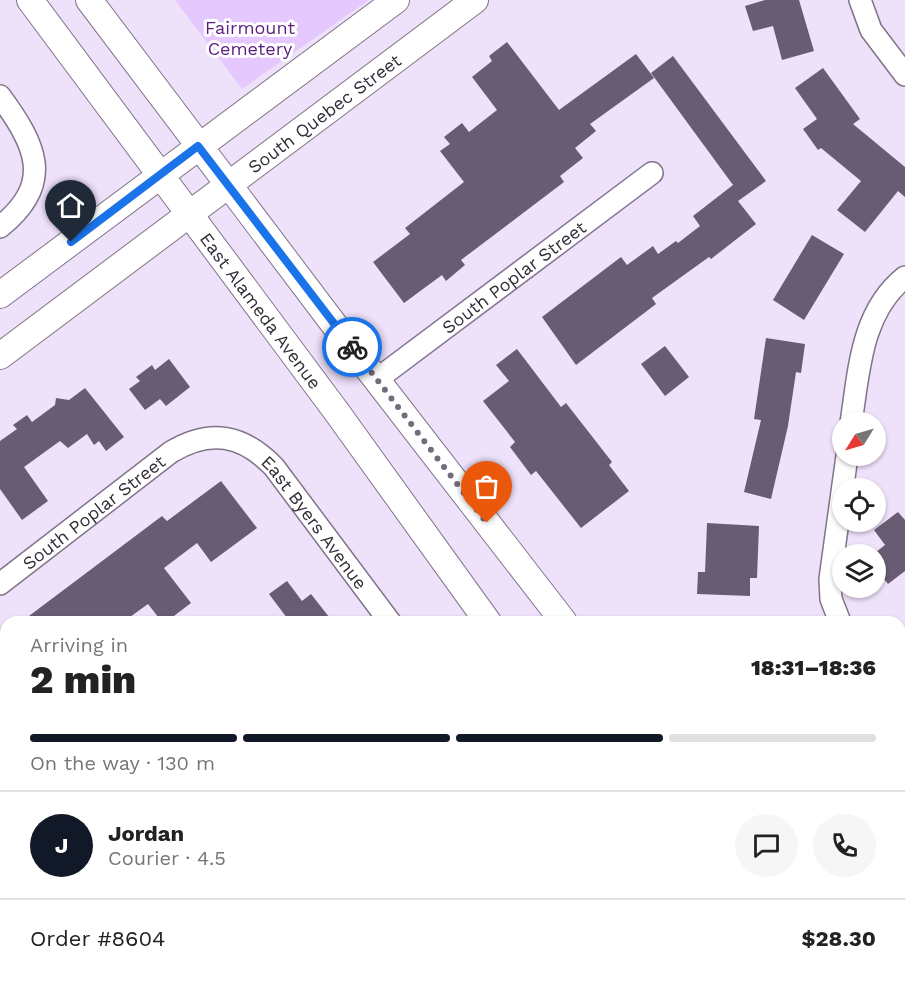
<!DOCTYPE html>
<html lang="en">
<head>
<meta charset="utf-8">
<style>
	:root { --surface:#fff; --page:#f6f6f6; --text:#222; --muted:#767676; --line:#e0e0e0; --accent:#111827 }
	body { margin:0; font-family:"Work Sans",sans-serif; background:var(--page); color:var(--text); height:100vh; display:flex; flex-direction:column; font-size:22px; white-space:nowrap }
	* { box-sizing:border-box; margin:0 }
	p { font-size:20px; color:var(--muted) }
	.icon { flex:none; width:33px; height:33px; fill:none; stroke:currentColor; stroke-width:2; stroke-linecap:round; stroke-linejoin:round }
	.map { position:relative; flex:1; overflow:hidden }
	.drawer { position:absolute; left:0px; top:616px; width:906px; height:374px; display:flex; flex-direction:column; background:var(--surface); border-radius:18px 18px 0 0; box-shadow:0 2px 4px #0004 }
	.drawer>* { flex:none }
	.needle { width:39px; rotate:233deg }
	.fabs { position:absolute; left:832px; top:412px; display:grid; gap:12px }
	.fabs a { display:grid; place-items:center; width:54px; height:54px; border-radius:50%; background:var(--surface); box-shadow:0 2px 4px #0004; font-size:30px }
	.pin { position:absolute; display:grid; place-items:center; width:51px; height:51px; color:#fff; margin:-62px -26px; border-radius:50% 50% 50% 0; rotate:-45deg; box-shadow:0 0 6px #0007 }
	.pin .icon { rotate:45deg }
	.courier { position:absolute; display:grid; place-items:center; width:60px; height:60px; margin:-30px; border:4px solid #1a73e8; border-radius:50%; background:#fff; color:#222; box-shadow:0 2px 8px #0007 }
	.headline em { font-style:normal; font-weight:800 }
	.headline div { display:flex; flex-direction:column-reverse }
	.headline { display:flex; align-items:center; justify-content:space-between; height:102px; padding:0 30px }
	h1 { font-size:39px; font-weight:800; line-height:45px }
	.bar { display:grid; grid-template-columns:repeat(4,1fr); gap:9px 6px; align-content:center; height:72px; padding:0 30px }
	.bar i { height:8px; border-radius:4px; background:var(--line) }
	.bar .current { background:var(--accent) }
	.bar p { grid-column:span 4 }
	.line { display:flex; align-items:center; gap:15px; padding:0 30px; border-top:2px solid var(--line) }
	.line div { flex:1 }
	.round { display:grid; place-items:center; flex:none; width:63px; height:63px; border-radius:32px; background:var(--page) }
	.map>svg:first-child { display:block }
</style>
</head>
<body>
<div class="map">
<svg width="905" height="989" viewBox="0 0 905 989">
	<rect width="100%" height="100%" fill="#eee1fa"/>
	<path fill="#e5c8fd" d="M175 0H369L242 89Z"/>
	<path fill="#685c72" d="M765 0H799L814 51 782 60 773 26 753 31 745 6Z
		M507 42 559 110 636 54 654 78 590 124 596 131 575 148 583 158 560 176 564 182 461 260 465 265 446 281 442 275 404 303 373 262 410 234 405 228 464 182 440 151 450 144 444 137 462 123 469 132 497 110 472 77 492 61 489 56Z
		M673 56 766 181 738 201 756 224 711 259 709 257 652 298 656 304 576 365 542 317 621 257 627 265 653 246 658 254 676 241 678 243 700 226 693 216 733 185 651 73Z
		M823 68 860 119 853 124 905 167V197L898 191 865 232 837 210 861 181 821 148 818 150 803 129 817 119 795 88Z
		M812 235 844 254 804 320 773 300Z
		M766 338 805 344 801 373 796 372 788 426 771 499 744 492 761 420 754 419Z
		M665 346 689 377 665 396 641 364Z
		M517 349 561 407 566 403 612 462 609 465 629 491 581 528 536 471 531 475 510 447 515 442 483 401 509 381 496 365Z
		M169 359 190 387 166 406 160 399 145 410 129 389 140 381 136 377 152 365 155 370Z
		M85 388 124 437 106 451 99 441 94 445 87 434 68 448 60 441 24 467 48 501 22 520 0 489V441L17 429 13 425 27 415 32 422 55 405 56 398 69 400Z
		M221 481 257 528 211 562 197 543 164 568 191 603 166 622H162L148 604 123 622H21L162 516 167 521Z
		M898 512 905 520V571L888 584 876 569V552L885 545 874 530Z
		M707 523 759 526 757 578H750V596L697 594 698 572H705Z
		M287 581 302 601 311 594 333 622H290L269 594Z"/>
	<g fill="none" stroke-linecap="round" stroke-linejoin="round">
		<g stroke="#80748a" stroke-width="24">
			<g id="minor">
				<path d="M860 0 871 30 905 75"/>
				<path d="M0 96C36 145 55 183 0 227"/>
				<path id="s1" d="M376 380 652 173"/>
				<path d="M851 423C859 371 861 312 905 277"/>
				<path id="s2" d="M0 584 171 452C211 428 243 435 274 467L390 622"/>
				<path d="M840 622 831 599 830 579 847 456"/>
				<path d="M900 658 905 654"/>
				<path d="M900 705 905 712"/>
				<path d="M0 876 6 884"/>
				<path d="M0 951 6 946"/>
				<path d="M82 984 86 989"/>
				<path d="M439 989 446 984"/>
			</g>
		</g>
		<g stroke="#80748a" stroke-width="28">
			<g id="major">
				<path id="s3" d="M30 0 336 411 488 622"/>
				<path d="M89 0 342 335 564 622"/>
				<path d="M0 295 396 0"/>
				<path id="s4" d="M0 356 475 0"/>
				<path d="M756 984 759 989"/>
				<path d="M838 984 842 989"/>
			</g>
		</g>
		<use href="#minor" stroke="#fff" stroke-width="21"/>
		<use href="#major" stroke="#fff" stroke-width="26"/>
	</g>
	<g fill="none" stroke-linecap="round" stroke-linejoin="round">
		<path stroke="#746c7b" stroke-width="6" stroke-dasharray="0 10.8" d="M352 347 487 523"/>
		<path stroke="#1a73e8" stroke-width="8" d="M71 242 198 146 352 347"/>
	</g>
	<g text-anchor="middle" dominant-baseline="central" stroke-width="6" stroke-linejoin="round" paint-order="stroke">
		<g font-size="18" fill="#5b1d81" stroke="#fff">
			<text x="250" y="27">Fairmount<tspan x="250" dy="21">Cemetery</tspan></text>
		</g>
		<g font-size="18" fill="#322d37" stroke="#fff">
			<text stroke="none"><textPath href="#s4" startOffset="405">South Quebec Street</textPath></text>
			<text stroke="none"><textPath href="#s1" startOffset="172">South Poplar Street</textPath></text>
			<text stroke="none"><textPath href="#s3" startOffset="387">East Alameda Avenue</textPath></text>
			<text stroke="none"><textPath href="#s2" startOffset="118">South Poplar Street</textPath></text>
			<text stroke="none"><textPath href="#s2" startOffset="399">East Byers Avenue</textPath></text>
		</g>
	</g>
</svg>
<div class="fabs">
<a><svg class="needle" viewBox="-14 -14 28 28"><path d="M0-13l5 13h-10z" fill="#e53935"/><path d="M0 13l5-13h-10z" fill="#767676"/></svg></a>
<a><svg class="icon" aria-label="locate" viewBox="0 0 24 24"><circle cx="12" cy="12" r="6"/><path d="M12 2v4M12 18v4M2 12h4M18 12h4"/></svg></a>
<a><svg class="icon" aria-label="layers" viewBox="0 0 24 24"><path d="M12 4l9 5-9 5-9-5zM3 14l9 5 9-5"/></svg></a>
</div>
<div class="pin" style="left:487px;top:523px;background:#ea580c"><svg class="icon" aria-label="bag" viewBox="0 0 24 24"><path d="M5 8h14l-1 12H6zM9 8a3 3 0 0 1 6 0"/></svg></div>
<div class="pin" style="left:71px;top:242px;background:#1f2937"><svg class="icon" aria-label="home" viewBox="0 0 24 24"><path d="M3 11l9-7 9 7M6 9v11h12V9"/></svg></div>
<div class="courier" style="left:352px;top:347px"><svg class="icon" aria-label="bike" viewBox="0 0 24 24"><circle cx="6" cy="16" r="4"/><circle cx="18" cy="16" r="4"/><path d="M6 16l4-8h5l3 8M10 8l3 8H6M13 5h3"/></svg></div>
<section class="drawer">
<div class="headline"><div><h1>2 min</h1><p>Arriving in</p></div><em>18:31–18:36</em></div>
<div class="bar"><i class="current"></i><i class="current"></i><i class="current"></i><i></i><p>On the way · 130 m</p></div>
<div class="line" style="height:108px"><b class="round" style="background:var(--accent);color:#fff">J</b><div><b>Jordan</b><p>Courier · 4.5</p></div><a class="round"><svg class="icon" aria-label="chat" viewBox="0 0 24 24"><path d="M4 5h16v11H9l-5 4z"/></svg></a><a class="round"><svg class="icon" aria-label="phone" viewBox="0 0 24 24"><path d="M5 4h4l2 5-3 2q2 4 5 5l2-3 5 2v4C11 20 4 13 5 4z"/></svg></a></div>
<div class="line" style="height:78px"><div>Order #8604</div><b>$28.30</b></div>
</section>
</div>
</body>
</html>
